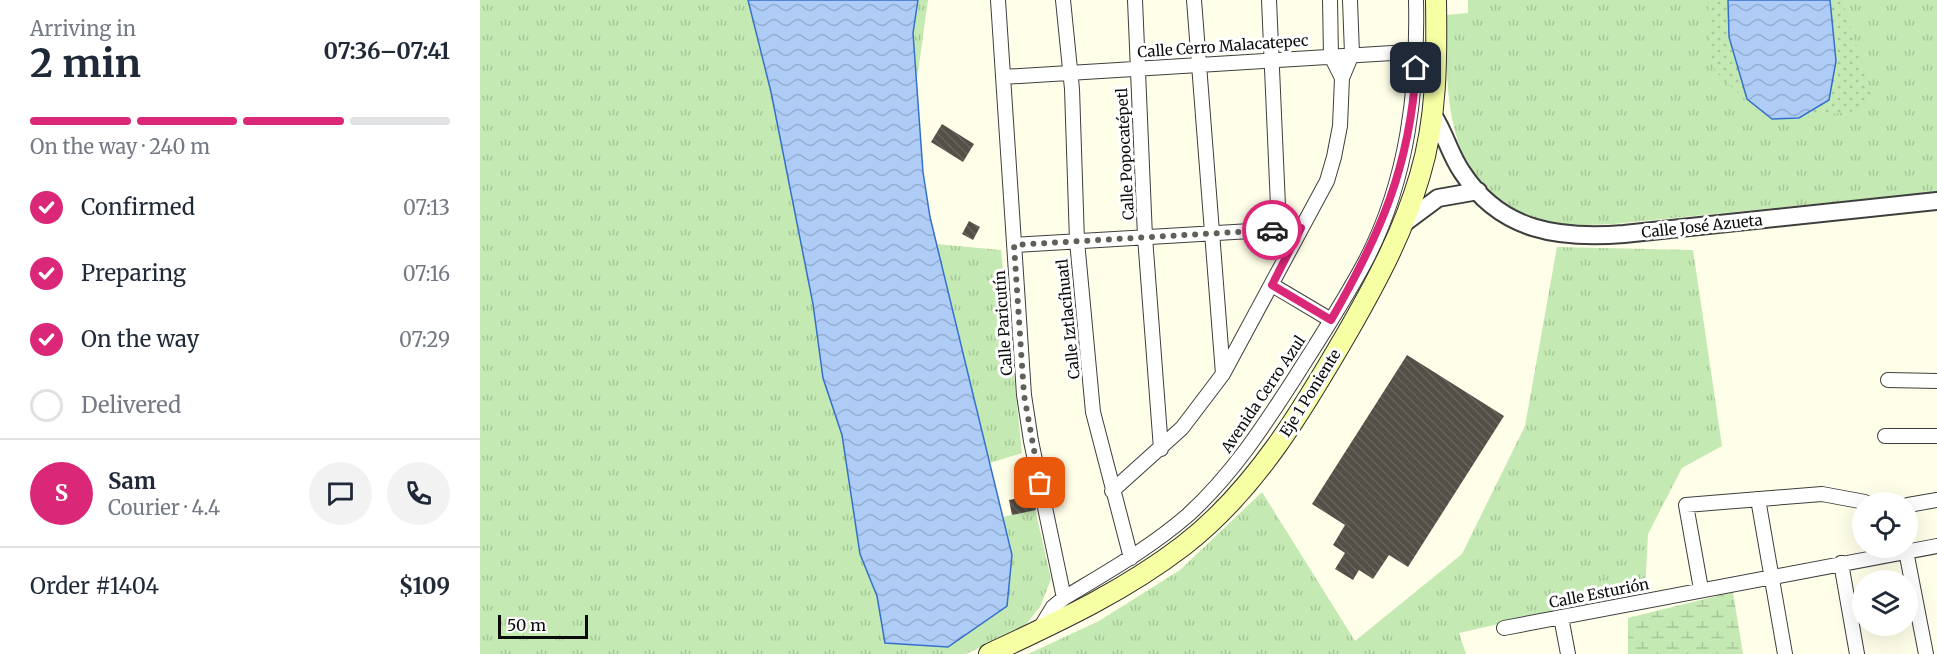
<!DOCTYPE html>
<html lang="en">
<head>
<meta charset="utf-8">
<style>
	:root { --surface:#fff; --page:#f2f2f3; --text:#1f2937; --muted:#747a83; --line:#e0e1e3; --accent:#db2777 }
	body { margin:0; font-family:Merriweather,serif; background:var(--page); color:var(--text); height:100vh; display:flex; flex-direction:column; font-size:22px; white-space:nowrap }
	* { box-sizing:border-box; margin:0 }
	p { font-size:20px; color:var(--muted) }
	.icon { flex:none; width:33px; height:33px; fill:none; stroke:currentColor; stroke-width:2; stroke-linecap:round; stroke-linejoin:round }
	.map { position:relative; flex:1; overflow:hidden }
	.sheet { display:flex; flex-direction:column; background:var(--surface); width:480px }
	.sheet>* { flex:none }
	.controls { position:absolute; left:1372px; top:492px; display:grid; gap:12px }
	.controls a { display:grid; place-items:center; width:66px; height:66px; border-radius:50%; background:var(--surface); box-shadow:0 6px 24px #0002; font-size:30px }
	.scale { position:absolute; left:18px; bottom:15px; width:90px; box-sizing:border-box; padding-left:6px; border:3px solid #0b0b0b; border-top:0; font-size:16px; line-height:21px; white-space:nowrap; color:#0b0b0b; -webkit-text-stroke:4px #fff; paint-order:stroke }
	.pin { position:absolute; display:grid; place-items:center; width:51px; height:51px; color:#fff; margin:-26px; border-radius:12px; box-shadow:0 3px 9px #0006 }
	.courier { position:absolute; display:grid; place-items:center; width:60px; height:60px; margin:-30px; border:4px solid #db2777; border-radius:50%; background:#fff; color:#222; box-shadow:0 2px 8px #0007 }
	.summary em { font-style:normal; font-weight:700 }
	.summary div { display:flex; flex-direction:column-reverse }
	.summary { display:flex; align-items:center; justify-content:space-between; height:102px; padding:0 30px }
	h1 { font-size:39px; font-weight:700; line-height:45px }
	.bar { display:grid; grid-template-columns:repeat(4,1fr); gap:9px 6px; align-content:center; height:72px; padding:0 30px }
	.bar i { height:8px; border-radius:4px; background:var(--line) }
	.bar .on { background:var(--accent) }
	.bar p { grid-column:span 4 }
	.line { display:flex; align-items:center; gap:15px; padding:0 30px; border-top:2px solid var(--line) }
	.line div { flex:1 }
	.round { display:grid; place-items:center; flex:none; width:63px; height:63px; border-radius:32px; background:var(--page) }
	ol { padding:0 30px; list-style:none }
	li { display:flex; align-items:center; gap:18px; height:66px }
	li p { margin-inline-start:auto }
	li .icon { padding:6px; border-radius:50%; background:var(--accent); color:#fff; stroke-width:4 }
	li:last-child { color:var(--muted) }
	li i { width:33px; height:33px; border:3px solid var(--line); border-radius:50% }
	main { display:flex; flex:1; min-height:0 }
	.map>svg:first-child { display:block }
</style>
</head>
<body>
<main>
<section class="sheet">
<div class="summary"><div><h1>2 min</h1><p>Arriving in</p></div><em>07:36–07:41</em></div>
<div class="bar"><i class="on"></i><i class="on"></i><i class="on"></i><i></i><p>On the way · 240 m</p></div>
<ol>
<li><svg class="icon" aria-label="check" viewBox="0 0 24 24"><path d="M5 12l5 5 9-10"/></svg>Confirmed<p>07:13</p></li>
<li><svg class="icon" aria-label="check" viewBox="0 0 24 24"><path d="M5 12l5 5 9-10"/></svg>Preparing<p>07:16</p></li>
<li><svg class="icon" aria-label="check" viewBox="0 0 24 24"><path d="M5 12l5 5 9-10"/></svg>On the way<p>07:29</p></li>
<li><i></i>Delivered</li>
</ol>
<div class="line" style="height:108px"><b class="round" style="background:var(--accent);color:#fff">S</b><div><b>Sam</b><p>Courier · 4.4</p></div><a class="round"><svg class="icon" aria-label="chat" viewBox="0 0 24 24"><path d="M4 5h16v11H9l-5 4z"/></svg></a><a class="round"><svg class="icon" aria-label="phone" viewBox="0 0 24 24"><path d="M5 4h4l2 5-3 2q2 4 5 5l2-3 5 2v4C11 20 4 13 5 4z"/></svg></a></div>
<div class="line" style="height:78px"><div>Order #1404</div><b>$109</b></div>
</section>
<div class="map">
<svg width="1457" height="654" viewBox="0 0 1457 654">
	<defs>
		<pattern id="grass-tufts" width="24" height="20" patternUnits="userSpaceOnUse" patternTransform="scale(1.5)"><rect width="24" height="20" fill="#c4e9b3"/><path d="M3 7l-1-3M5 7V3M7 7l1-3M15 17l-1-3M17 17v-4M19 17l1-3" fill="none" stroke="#a7c699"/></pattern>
		<pattern id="wetland-marsh" width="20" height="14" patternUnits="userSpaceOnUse" patternTransform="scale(1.5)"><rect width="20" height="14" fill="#c4e9b3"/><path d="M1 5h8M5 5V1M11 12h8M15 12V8" fill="none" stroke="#a7c699"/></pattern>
		<pattern id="park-dots" width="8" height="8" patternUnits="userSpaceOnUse" patternTransform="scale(1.5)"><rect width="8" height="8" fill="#c4e9b3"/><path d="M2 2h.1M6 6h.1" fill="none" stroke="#a7c699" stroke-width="1.8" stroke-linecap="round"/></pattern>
		<pattern id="water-waves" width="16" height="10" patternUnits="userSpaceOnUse" patternTransform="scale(1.5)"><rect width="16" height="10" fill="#aeccf6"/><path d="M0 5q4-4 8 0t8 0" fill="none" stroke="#94aed2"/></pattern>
		<pattern id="building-back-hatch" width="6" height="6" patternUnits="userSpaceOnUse" patternTransform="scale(1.5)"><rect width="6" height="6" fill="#544f47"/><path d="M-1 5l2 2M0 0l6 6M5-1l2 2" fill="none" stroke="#68645d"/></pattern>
	</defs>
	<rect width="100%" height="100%" fill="#ffffe9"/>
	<path fill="url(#grass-tufts)" d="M0 0H268L532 555 523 517 555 509 571 579 560 607 544 627 486 654H0Z
		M438 0H448L437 79 433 33Z
		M988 0H1457V192L1133 224C1106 225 1078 228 1051 220 1037 216 1023 205 1013 196 962 149 968 79 965 15L988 13Z
		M456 244 521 250 542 453 510 463Z
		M1077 247 1213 250 1242 446 1202 468 1168 534 1165 591 979 633 986 654H548L619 621 700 570 782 492 875 641 982 554 1045 426Z"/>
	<path fill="url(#wetland-marsh)" d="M1253 592 1263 654H1148V618Z"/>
	<path fill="url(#park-dots)" d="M1228 0H1362L1391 93 1387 104 1378 111 1287 121 1236 72 1231 63Z"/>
	<path fill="url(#water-waves)" stroke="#3470ce" stroke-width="1.5" d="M268 0H438L433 33 443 172 450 217 532 555 527 606 468 647 405 643 397 596 380 554 362 435 343 378 333 304 291 92Z
		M1248 0H1350L1356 61 1349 100 1319 118 1292 119 1267 99 1249 37Z"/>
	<path fill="url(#building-back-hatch)" d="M462 124 494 144 483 162 451 142Z
		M489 221 500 227 493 240 482 234Z
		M927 355 1024 416 928 567 909 555 893 579 879 570 873 580 855 569 865 553 853 545 865 525 832 504Z
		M553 495 556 510 532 515 529 500Z"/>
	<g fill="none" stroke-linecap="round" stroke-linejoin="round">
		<g stroke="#3e3e3e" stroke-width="16">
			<path id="minor" d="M518 0 544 395 551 441 584 598 573 607 559 630
				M583 0 592 89 597 241 613 412 651 558
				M655 0 665 237 681 449
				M714 0 743 374
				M789 0 799 229
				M850 0 851 56 862 78
				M523 77 945 51
				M534 245 821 228
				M792 285 851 320
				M1408 380 1457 381
				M1405 436H1457
				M632 491 702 428 743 374 847 181 854 157 860 126 862 78 872 54 870 0
				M1278 499 1305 654
				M1428 505 1457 500
				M1426 551 1446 654
				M1361 563 1377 654
				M1221 589 1206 505 1342 494 1385 502
				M584 598C627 572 670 548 708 515 752 475 784 426 816 376 840 338 865 300 886 260 928 179 938 89 936 0
				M1081 617 1088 654
				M1024 628 1457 546"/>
		</g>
		<g stroke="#3e3e3e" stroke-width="20">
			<path id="tertiary" d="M953 115C965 133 970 155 982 172 1021 232 1080 239 1144 234L1457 201
				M923 224 958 198 998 191"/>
		</g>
		<g stroke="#2d2d2d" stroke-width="22">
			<path id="secondary" d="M509 654C577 622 643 592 703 546 776 490 825 406 870 328 898 279 924 230 940 175 957 118 957 59 956 0"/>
		</g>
		<use href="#minor" stroke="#fff" stroke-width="14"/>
		<use href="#tertiary" stroke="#fff" stroke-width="16"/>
		<use href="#secondary" stroke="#f6ffa4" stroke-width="20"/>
	</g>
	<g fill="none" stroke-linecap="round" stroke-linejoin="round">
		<path stroke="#606059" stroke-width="6" stroke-dasharray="0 10.8" d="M560 483 544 395 534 245 792 230"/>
		<path stroke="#db2777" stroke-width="8" d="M792 230 821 228 792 285 851 320C900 235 930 167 936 68"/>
	</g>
	<g text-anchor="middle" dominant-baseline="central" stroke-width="6" stroke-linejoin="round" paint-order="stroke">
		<g font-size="15" fill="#0b0b0b" stroke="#fff">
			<text transform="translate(743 46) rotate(-4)">Calle Cerro Malacatepec</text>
			<text transform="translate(645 154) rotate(-93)">Calle Popocatépetl</text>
			<text transform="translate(1222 226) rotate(-6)">Calle José Azueta</text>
			<text transform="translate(588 319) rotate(-96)">Calle Iztlacíhuatl</text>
			<text transform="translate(523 323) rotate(-94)">Calle Paricutín</text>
			<text transform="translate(830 393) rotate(-58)">Eje 1 Poniente</text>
			<text transform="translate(783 394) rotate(-56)">Avenida Cerro Azul</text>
			<text transform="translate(1119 593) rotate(-11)">Calle Esturión</text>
		</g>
	</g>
</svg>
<div class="controls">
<a><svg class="icon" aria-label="locate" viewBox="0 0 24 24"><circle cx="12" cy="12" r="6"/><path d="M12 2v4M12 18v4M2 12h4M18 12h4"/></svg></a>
<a><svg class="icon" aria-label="layers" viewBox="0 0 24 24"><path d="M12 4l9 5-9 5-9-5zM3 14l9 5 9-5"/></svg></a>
</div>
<div class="scale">50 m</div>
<div class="pin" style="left:560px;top:483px;background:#ea580c"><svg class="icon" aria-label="bag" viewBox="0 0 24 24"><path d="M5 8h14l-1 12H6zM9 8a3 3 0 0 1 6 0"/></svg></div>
<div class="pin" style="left:936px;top:68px;background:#1f2937"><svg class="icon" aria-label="home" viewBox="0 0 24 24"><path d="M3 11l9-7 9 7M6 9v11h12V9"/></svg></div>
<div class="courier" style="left:792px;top:230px"><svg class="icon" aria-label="car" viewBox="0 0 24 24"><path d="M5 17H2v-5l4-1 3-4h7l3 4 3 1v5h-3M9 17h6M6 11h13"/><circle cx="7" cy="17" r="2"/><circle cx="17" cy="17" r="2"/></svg></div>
</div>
</main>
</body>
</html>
